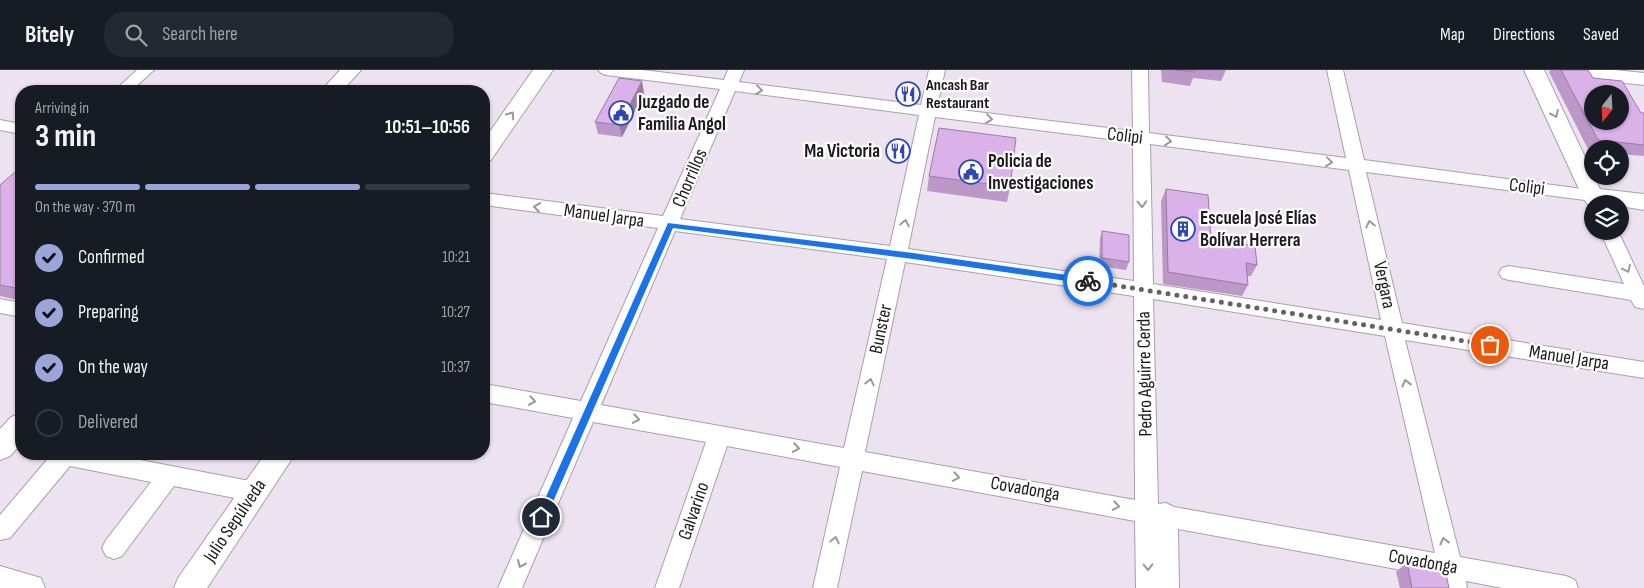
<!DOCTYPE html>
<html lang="en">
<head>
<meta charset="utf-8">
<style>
	:root { --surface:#171b24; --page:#242831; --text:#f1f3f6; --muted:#9ea1a6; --line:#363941; --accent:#9aa5da }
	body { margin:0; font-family:"Sofia Sans Condensed",sans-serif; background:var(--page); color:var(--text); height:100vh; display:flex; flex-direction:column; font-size:19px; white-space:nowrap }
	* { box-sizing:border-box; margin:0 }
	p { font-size:16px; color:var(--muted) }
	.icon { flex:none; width:28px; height:28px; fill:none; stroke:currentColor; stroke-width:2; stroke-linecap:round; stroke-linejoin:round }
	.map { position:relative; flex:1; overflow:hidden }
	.panel { position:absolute; left:15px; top:15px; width:475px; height:375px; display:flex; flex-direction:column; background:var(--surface); border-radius:20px; box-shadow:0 1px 4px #0004 }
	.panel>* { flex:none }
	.needle { width:32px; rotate:198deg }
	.tools { position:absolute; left:1584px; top:15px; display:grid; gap:10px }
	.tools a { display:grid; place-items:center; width:45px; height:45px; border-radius:50%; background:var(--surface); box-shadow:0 1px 4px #0004; font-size:25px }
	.pin { position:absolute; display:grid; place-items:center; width:42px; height:42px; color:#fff; margin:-21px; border:2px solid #fff; border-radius:50%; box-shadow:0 1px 5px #0007 }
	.courier { position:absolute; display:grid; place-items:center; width:50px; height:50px; margin:-25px; border:4px solid #1a73e8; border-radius:50%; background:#fff; color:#222; box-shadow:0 1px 6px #0007 }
	.summary em { font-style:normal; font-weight:700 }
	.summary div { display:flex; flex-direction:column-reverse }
	.summary { display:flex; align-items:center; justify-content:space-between; height:85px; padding:0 20px }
	h1 { font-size:32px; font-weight:700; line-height:38px }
	.bar { display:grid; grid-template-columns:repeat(4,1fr); gap:8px 5px; align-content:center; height:60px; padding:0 20px }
	.bar i { height:6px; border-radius:4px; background:var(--line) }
	.bar .active { background:var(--accent) }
	.bar p { grid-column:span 4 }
	ol { padding:0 20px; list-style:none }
	li { display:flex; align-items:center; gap:15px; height:55px }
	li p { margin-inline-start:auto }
	li .icon { padding:5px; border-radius:50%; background:var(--accent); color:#111; stroke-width:4 }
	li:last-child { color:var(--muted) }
	li i { width:28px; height:28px; border:2px solid var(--line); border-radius:50% }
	header { display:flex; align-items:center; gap:30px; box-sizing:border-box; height:70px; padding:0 25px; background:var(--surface); border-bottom:1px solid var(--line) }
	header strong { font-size:24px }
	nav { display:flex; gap:28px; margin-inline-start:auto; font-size:18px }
	.search { width:350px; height:45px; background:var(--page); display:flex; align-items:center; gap:12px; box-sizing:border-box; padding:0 18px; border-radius:20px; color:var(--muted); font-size:19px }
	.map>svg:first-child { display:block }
</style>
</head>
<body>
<header>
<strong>Bitely</strong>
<div class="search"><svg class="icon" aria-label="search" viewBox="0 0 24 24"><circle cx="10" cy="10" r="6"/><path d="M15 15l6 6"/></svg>Search here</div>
<nav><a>Map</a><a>Directions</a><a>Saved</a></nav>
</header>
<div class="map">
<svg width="1644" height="518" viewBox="0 0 1644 518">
	<rect width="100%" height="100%" fill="#ede2f0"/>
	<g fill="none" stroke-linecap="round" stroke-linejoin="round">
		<g stroke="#a99fad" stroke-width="2">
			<path id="minor" d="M137 0H154L131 21H114Z
				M598 0H643L724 10 728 0H744L739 12 921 35 929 0H945L937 37 1133 61 1132 0H1148L1149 63 1346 88 1327 0H1343L1364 90 1598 121 1605 134H1592V139L1590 138 1585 130 1366 102 1402 253 1644 292V308L1405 270 1460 487 1566 506 1575 510 1578 518H1502L1466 511 1467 518H1443L1440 507 1178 459 1179 518H1136L1135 451 862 401 837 518H813L840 397 727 376 679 518H655L706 372 593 352 522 518H498L573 348 484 332V314L581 331 658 158 484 135V123L663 146 720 19 606 5 601 3ZM735 21 919 45 890 176 680 149ZM935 47 1133 72 1134 211 908 179ZM1150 74 1349 100 1381 250 1153 214ZM675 161 887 189 844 378 601 335ZM905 192 1134 226 1135 430 865 382ZM1153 229 1385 266 1435 483 1174 437 1166 433 1158 434Z
				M0 50 21 54V64L0 60Z
				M1600 161H1618L1644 216V239L1635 237 1631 230 1509 210 1502 208 1499 203 1502 198 1509 196 1624 214Z
				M0 229 21 233V247L0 243Z
				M52 384H109L255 412 263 415 266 422 263 429 255 432 174 416 122 486 114 489 106 486 102 478 106 470 151 412 70 396 10 468 0 470V445Z"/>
		</g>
		<g stroke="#a99fad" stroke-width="2">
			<path id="major" d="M340 0H361L342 21H321Z
				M533 0H553L491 90 484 92V70Z
				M1524 0H1544L1600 119 1644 124V140L1620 136V134H1601L1584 130Z
				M1550 0H1615L1644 3V15L1560 6 1553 4Z
				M21 344V374L10 386 0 390V359L11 347Z
				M265 384H295L207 518H174L178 508Z
				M0 496 41 508 45 518H0Z"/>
		</g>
		<use href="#minor" fill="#fff" fill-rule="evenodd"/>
		<use href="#major" fill="#fff" fill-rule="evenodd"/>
	</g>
	<path fill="#bb98c8" d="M1161 0H1226L1221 11 1193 8 1190 16 1162 12Z
		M1551 0H1588L1593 8 1641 43H1644V86L1620 84V79H1592V81H1589L1549 2Z
		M644 23 622 67 598 64 595 52Z
		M21 97V231L0 226V115Z
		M929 106 1010 117 1007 132 927 121Z
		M1166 119 1211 169 1257 195 1251 206H1247L1248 215 1242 226 1163 214 1161 131Z
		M1102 161 1129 192 1126 200 1099 196 1100 169Z
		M1407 492 1449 518H1400L1396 502Z"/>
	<path fill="#997ca3" d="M642 11 644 23 622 67 619 55Z"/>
	<path fill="#dab1e9" stroke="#997ca3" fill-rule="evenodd" d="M1176 0H1195V2Z
		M1561 0H1588L1593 8 1622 11 1641 43H1644V75L1598 70ZM1592 24H1620V51H1592Z
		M619 8 642 11 619 55 595 52Z
		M939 58 1016 68 1010 117 929 106Z
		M21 97V219L0 215V115Z
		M1166 119 1208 125 1211 169 1255 176 1257 195 1246 193 1248 215 1168 202Z
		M1102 161 1129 165V192L1102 188Z
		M1407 492 1445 499 1449 518H1412Z"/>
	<defs><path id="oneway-chevron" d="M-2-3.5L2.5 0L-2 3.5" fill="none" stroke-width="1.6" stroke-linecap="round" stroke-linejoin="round" transform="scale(1.25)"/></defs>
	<g stroke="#99989a">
		<use href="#oneway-chevron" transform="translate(759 20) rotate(7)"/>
		<use href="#oneway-chevron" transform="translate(1555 44) rotate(65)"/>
		<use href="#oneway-chevron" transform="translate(511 45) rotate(-55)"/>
		<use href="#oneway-chevron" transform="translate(989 49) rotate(7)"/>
		<use href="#oneway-chevron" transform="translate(1168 71) rotate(7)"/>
		<use href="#oneway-chevron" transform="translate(1329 92) rotate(7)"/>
		<use href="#oneway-chevron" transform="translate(1142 134) rotate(89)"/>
		<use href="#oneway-chevron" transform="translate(537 137) rotate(-172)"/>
		<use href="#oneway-chevron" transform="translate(905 153) rotate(-78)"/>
		<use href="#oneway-chevron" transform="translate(1370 154) rotate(-102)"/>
		<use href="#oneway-chevron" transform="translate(1627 199) rotate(65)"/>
		<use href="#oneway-chevron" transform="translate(870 312) rotate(-78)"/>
		<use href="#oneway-chevron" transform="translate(1406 313) rotate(-104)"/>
		<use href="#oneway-chevron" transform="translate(532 331) rotate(10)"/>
		<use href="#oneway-chevron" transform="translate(636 349) rotate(10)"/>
		<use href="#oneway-chevron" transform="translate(796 378) rotate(10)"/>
		<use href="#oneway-chevron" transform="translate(956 407) rotate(10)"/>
		<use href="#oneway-chevron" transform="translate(1116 436) rotate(10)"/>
		<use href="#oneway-chevron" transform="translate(835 470) rotate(-78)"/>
		<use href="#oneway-chevron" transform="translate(1444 471) rotate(-104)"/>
		<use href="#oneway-chevron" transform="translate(521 494) rotate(114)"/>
		<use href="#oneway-chevron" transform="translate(1148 497) rotate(89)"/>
	</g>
	<path fill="#1a73e8" d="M668 153 913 183 1088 208 1092 211 1088 214 913 189 673 158 545 450H538L537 447Z"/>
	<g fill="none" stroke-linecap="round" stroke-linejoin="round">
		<path stroke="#665f68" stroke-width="5" stroke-dasharray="0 9" d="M1088 211 1490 275"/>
	</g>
	<defs>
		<g id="restaurant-ring" transform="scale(1.25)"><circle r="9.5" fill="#fff" stroke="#2f46b7" stroke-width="1.5"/><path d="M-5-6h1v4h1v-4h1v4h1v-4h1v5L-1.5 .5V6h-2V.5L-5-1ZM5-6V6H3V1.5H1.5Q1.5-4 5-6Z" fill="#2f46b7"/></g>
		<g id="civic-ring" transform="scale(1.25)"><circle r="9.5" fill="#fff" stroke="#2f46b7" stroke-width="1.5"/><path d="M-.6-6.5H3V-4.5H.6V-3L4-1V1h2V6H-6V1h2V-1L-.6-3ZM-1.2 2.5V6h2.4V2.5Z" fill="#2f46b7"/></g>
		<g id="building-ring" transform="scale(1.25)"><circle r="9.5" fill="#fff" stroke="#2f46b7" stroke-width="1.5"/><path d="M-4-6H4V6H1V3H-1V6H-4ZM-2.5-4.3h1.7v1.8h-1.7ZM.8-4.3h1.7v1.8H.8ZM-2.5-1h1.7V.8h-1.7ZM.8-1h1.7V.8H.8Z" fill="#2f46b7"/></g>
	</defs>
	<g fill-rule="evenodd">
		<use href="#restaurant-ring" x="908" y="24"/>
		<use href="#civic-ring" x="621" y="43"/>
		<use href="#restaurant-ring" x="898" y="81"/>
		<use href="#civic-ring" x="971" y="102"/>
		<use href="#building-ring" x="1183" y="159"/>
	</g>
	<g text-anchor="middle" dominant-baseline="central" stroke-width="4.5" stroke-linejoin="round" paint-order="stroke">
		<g font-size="16" font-weight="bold" fill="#1d191e" stroke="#fff" text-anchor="start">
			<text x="926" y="15">Ancash Bar<tspan x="926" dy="18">Restaurant</tspan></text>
		</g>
		<g font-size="19" font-weight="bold" fill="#1d191e" stroke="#fff" text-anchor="start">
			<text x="638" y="32">Juzgado de<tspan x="638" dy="22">Familia Angol</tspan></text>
			<text x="880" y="81" text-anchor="end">Ma Victoria</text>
			<text x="988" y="91">Policia de<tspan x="988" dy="22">Investigaciones</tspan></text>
			<text x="1200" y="148">Escuela José Elías<tspan x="1200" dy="22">Bolívar Herrera</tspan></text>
		</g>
		<g font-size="19" fill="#1d191e" stroke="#fff">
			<text transform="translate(1125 66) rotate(7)">Colipi</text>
			<text transform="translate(690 108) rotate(-67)">Chorrillos</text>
			<text transform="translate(1527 117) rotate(7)">Colipi</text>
			<text transform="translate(604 146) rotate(8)">Manuel Jarpa</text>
			<text transform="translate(1384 215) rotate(78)">Vergara</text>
			<text transform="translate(881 259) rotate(-78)">Bunster</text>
			<text transform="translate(1569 288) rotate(9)">Manuel Jarpa</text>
			<text transform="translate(1145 304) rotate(-91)">Pedro Aguirre Cerda</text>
			<text transform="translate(1025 419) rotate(10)">Covadonga</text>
			<text transform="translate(694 441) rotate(-71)">Galvarino</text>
			<text transform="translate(235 451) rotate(-56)">Julio Sepúlveda</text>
			<text transform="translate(1423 492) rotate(10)">Covadonga</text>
		</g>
	</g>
</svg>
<div class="tools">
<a><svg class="needle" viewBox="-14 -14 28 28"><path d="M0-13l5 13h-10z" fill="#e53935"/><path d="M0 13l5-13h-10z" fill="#9ea1a6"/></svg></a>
<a><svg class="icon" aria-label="locate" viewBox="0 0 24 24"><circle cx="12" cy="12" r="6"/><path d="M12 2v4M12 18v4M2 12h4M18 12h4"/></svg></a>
<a><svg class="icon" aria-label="layers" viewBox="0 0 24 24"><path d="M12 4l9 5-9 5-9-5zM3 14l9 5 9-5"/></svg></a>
</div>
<div class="pin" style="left:1490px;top:275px;background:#ea580c"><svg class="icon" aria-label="bag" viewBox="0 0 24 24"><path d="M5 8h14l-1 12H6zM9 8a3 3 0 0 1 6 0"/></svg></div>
<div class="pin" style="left:541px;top:447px;background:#1f2937"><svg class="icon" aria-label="home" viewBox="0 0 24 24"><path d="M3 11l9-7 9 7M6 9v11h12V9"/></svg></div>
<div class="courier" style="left:1088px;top:211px"><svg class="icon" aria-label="bike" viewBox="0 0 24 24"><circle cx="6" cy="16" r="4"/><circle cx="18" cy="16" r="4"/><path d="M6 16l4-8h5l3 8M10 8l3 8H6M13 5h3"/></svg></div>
<section class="panel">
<div class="summary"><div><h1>3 min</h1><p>Arriving in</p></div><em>10:51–10:56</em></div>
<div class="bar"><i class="active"></i><i class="active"></i><i class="active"></i><i></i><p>On the way · 370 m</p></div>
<ol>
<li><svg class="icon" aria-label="check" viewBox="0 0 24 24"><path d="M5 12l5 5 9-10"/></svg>Confirmed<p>10:21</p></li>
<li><svg class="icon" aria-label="check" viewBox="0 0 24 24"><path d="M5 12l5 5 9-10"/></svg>Preparing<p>10:27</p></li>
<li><svg class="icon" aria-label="check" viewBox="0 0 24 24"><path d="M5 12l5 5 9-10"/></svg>On the way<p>10:37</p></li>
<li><i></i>Delivered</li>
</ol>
</section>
</div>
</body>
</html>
